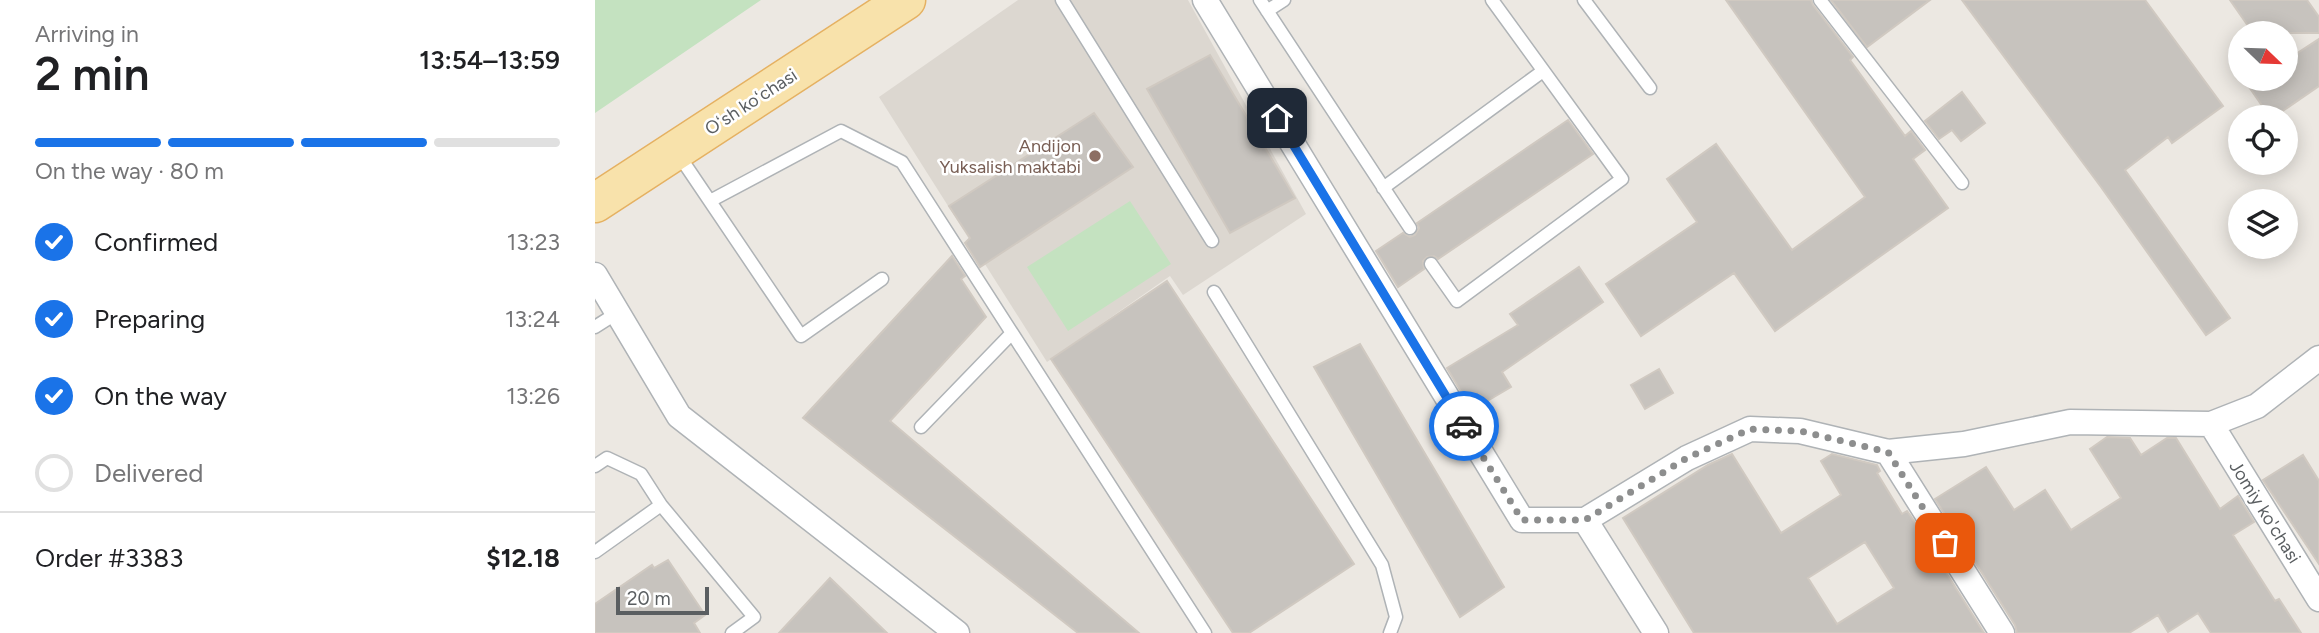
<!DOCTYPE html>
<html lang="en">
<head>
<meta charset="utf-8">
<style>
	:root { --surface:#fff; --page:#f2f2f2; --text:#202124; --muted:#757577; --line:#e0e0e0; --accent:#1a73e8 }
	body { margin:0; font-family:Figtree,sans-serif; background:var(--page); color:var(--text); height:100vh; display:flex; flex-direction:column; font-size:26px; white-space:nowrap }
	* { box-sizing:border-box; margin:0 }
	p { font-size:23px; color:var(--muted) }
	.icon { flex:none; width:38px; height:38px; fill:none; stroke:currentColor; stroke-width:2; stroke-linecap:round; stroke-linejoin:round }
	.map { position:relative; flex:1; overflow:hidden }
	.sheet { display:flex; flex-direction:column; background:var(--surface); width:595px }
	.sheet>* { flex:none }
	.needle { width:46px; rotate:113deg }
	.buttons { position:absolute; left:1633px; top:21px; display:grid; gap:14px }
	.buttons a { display:grid; place-items:center; width:70px; height:70px; border-radius:50%; background:var(--surface); box-shadow:0 4px 18px #0003; font-size:35px }
	.scale { position:absolute; left:21px; bottom:18px; width:93px; box-sizing:border-box; padding-left:7px; border:4px solid #5a5e61; border-top:0; font-size:19px; line-height:24px; white-space:nowrap; color:#5a5e61; -webkit-text-stroke:5px #fff; paint-order:stroke }
	.pin { position:absolute; display:grid; place-items:center; width:60px; height:60px; color:#fff; margin:-30px; border-radius:14px; box-shadow:0 4px 10px #0006 }
	.courier { position:absolute; display:grid; place-items:center; width:70px; height:70px; margin:-35px; border:5px solid #1a73e8; border-radius:50%; background:#fff; color:#222; box-shadow:0 2px 9px #0007 }
	.head em { font-style:normal; font-weight:600 }
	.head div { display:flex; flex-direction:column-reverse }
	.head { display:flex; align-items:center; justify-content:space-between; height:119px; padding:0 35px }
	h1 { font-size:46px; font-weight:600; line-height:52px }
	.bar { display:grid; grid-template-columns:repeat(4,1fr); gap:10px 7px; align-content:center; height:84px; padding:0 35px }
	.bar i { height:9px; border-radius:5px; background:var(--line) }
	.bar .current { background:var(--accent) }
	.bar p { grid-column:span 4 }
	.line { display:flex; align-items:center; gap:18px; padding:0 35px; border-top:2px solid var(--line) }
	.line div { flex:1 }
	ol { padding:0 35px; list-style:none }
	li { display:flex; align-items:center; gap:21px; height:77px }
	li p { margin-inline-start:auto }
	li .icon { padding:7px; border-radius:50%; background:var(--accent); color:#fff; stroke-width:4 }
	li:last-child { color:var(--muted) }
	li i { width:38px; height:38px; border:4px solid var(--line); border-radius:50% }
	main { display:flex; flex:1; min-height:0 }
	.map>svg:first-child { display:block }
</style>
</head>
<body>
<main>
<section class="sheet">
<div class="head"><div><h1>2 min</h1><p>Arriving in</p></div><em>13:54–13:59</em></div>
<div class="bar"><i class="current"></i><i class="current"></i><i class="current"></i><i></i><p>On the way · 80 m</p></div>
<ol>
<li><svg class="icon" aria-label="check" viewBox="0 0 24 24"><path d="M5 12l5 5 9-10"/></svg>Confirmed<p>13:23</p></li>
<li><svg class="icon" aria-label="check" viewBox="0 0 24 24"><path d="M5 12l5 5 9-10"/></svg>Preparing<p>13:24</p></li>
<li><svg class="icon" aria-label="check" viewBox="0 0 24 24"><path d="M5 12l5 5 9-10"/></svg>On the way<p>13:26</p></li>
<li><i></i>Delivered</li>
</ol>
<div class="line" style="height:91px"><div>Order #3383</div><b>$12.18</b></div>
</section>
<div class="map">
<svg width="1724" height="633" viewBox="0 0 1724 633">
	<rect width="100%" height="100%" fill="#ece8e2"/>
	<path fill="#dcd7d0" d="M423 0H593L711 214 588 295 575 276 452 362 284 97Z"/>
	<path fill="#c4e2c0" d="M0 0H166L0 113Z
		M535 201 576 264 473 331 432 267Z"/>
	<path fill="#c7c3be" stroke="#d0c9c1" stroke-width="2" fill-rule="evenodd" d="M1131 0H1216L1218 5 1258 57 1255 60 1310 136 1316 131 1330 150 1318 159 1353 208 1180 331 1139 273 1046 336 1011 284 1102 222 1072 179 1121 144 1197 250 1270 197Z
		M1236 0H1335L1272 47Z
		M1367 0H1550L1628 106 1577 143 1573 137 1530 170 1635 318 1611 335 1506 187Z
		M1635 0H1712L1724 17V33H1658Z
		M1724 39V86L1679 117H1675L1654 87 1665 79H1690V61Z
		M615 55 700 198 635 233 552 89Z
		M1367 92 1390 123 1366 141 1357 130 1344 139 1330 121Z
		M499 113 538 167 385 267 370 243 375 238 354 206Z
		M973 120 998 154 843 259 839 256 832 257 828 261 829 269 803 287 781 251 808 233 815 237 820 235 824 228 822 223Z
		M357 256 370 276 366 279 391 317 295 421 544 633H483L208 418Z
		M984 267 1008 302 907 372 916 387 877 410 852 368 923 325 915 314Z
		M572 281 759 564 654 633H638L456 359Z
		M765 344 909 587 865 617 719 367Z
		M1064 369 1078 393 1050 409 1036 385Z
		M1512 437 1535 438 1546 455 1572 438H1581L1625 509 1643 496 1659 522 1638 535 1680 601 1684 599 1706 633H1616L1603 613 1573 632 1563 615 1534 633H1422L1420 625 1340 499 1391 467 1419 510 1450 490 1476 530 1526 498 1495 449Z
		M1137 454 1186 533 1246 495 1226 461 1237 454 1282 465 1285 471 1282 473 1307 514 1312 511 1315 515 1389 633H1099L1028 518 1113 465ZM1270 542 1299 588 1242 624 1213 578Z
		M1708 455 1724 481V564L1668 480Z
		M73 560 110 615 99 623 105 633H0V604L57 565 59 568Z
		M235 578 292 633H184Z"/>
	<g fill="none" stroke-linecap="round" stroke-linejoin="round">
		<g stroke="#afb3b6" stroke-width="15">
			<path id="lane" d="M467 0 617 241
				M665 0 815 228
				M989 0 1055 88
				M1225 0 1367 183
				M672 11 689 0
				M83 154 206 336 287 279
				M788 188 948 71
				M115 201 246 131 307 162 610 633
				M836 264 862 301 1027 179 897 0
				M619 292 787 565 801 617 795 633
				M0 327 22 313
				M326 427 417 333
				M0 466 12 458 46 474 66 505
				M0 552 66 505 159 617 137 633"/>
		</g>
		<g stroke="#afb3b6" stroke-width="27">
			<path id="street" d="M610 0 927 520H990L1061 633
				M0 275 84 416 362 633
				M1616 424 1724 599
				M1293 452 1407 633
				M990 520 1092 458 1155 429 1205 431 1293 452 1369 444 1475 422 1616 424 1662 406 1724 358"/>
		</g>
		<g stroke="#e5b162" stroke-width="41">
			<path id="primary" d="M0 203 311 0"/>
		</g>
		<use href="#lane" stroke="#fff" stroke-width="12"/>
		<use href="#street" stroke="#fff" stroke-width="24"/>
		<use href="#primary" stroke="#f8e2ab" stroke-width="38"/>
	</g>
	<g fill="none" stroke-linecap="round" stroke-linejoin="round">
		<path stroke="#8d8e8e" stroke-width="7" stroke-dasharray="0 12.6" d="M869 426 927 520H990L1092 458 1155 429 1205 431 1293 452 1350 543"/>
		<path stroke="#1a73e8" stroke-width="9" d="M682 118 869 426"/>
	</g>
	<circle fill="#8d6e63" stroke="#fff" stroke-width="2.5" cx="500" cy="156" r="7"/>
	<g text-anchor="middle" dominant-baseline="central" stroke-width="5" stroke-linejoin="round" paint-order="stroke">
		<g font-size="18" fill="#5a5e61" stroke="#fff">
			<text transform="translate(156 102) rotate(-33)">Oʻsh koʻchasi</text>
			<text transform="translate(1670 512) rotate(58)">Jomiy ko'chasi</text>
		</g>
		<g font-size="18" fill="#785e54" stroke="#fff" text-anchor="end">
			<text x="486" y="146">Andijon<tspan x="486" dy="21">Yuksalish maktabi</tspan></text>
		</g>
	</g>
</svg>
<div class="buttons">
<a><svg class="needle" viewBox="-14 -14 28 28"><path d="M0-13l5 13h-10z" fill="#e53935"/><path d="M0 13l5-13h-10z" fill="#757577"/></svg></a>
<a><svg class="icon" aria-label="locate" viewBox="0 0 24 24"><circle cx="12" cy="12" r="6"/><path d="M12 2v4M12 18v4M2 12h4M18 12h4"/></svg></a>
<a><svg class="icon" aria-label="layers" viewBox="0 0 24 24"><path d="M12 4l9 5-9 5-9-5zM3 14l9 5 9-5"/></svg></a>
</div>
<div class="scale">20 m</div>
<div class="pin" style="left:1350px;top:543px;background:#ea580c"><svg class="icon" aria-label="bag" viewBox="0 0 24 24"><path d="M5 8h14l-1 12H6zM9 8a3 3 0 0 1 6 0"/></svg></div>
<div class="pin" style="left:682px;top:118px;background:#1f2937"><svg class="icon" aria-label="home" viewBox="0 0 24 24"><path d="M3 11l9-7 9 7M6 9v11h12V9"/></svg></div>
<div class="courier" style="left:869px;top:426px"><svg class="icon" aria-label="car" viewBox="0 0 24 24"><path d="M5 17H2v-5l4-1 3-4h7l3 4 3 1v5h-3M9 17h6M6 11h13"/><circle cx="7" cy="17" r="2"/><circle cx="17" cy="17" r="2"/></svg></div>
</div>
</main>
</body>
</html>
